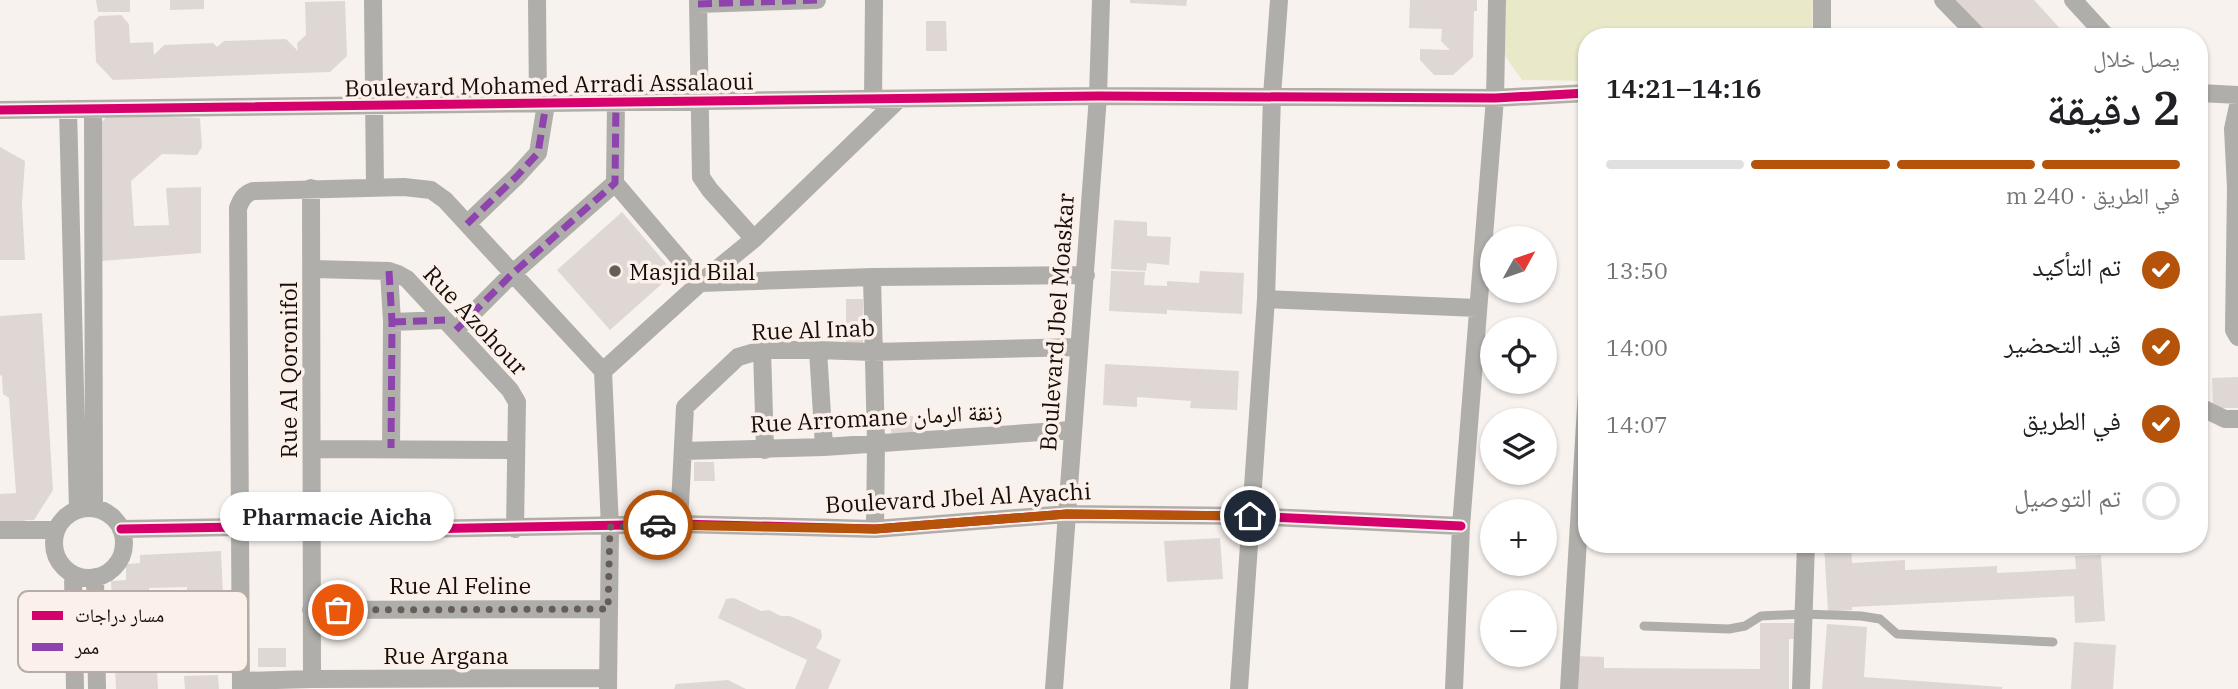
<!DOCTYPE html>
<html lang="ar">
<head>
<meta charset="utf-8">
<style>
	:root { --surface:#fff; --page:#f6f6f6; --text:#202124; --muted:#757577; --line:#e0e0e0; --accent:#b45309 }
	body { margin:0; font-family:"IBM Plex Serif","Noto Naskh Arabic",serif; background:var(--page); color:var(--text); direction:rtl; height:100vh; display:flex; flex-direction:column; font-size:26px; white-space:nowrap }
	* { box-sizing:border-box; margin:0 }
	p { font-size:23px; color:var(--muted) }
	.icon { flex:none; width:38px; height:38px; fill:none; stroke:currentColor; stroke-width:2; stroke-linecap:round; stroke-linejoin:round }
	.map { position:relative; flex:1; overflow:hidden; direction:ltr }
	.panel { position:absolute; left:1578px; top:28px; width:630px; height:525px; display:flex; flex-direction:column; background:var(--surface); border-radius:28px; box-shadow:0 2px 5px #0004; direction:rtl }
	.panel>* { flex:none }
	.needle { width:46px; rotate:50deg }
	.tools { position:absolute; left:1480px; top:226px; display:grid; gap:14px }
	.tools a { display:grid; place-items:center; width:77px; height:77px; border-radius:50%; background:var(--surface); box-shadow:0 2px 5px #0004; font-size:35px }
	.pin { position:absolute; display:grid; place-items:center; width:60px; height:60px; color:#fff; margin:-30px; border:4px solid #fff; border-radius:50%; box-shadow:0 2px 7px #0007 }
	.courier { position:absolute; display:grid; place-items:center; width:70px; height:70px; margin:-35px; border:5px solid #b45309; border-radius:50%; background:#fff; color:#222; box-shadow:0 2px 9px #0007 }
	.bubble { position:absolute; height:49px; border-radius:24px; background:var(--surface); box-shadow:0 2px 5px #0004; font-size:23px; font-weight:600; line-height:49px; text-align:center; direction:rtl }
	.summary em { font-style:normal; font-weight:600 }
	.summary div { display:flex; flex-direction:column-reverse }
	.summary { display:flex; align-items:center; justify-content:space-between; height:119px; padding:0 28px }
	h1 { font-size:46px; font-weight:600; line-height:52px }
	.bar { display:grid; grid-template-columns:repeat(4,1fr); gap:10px 7px; align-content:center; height:84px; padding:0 28px }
	.bar i { height:9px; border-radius:5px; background:var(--line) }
	.bar .active { background:var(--accent) }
	.bar p { grid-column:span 4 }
	ol { padding:0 28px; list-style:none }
	li { display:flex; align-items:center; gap:21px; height:77px }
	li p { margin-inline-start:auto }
	li .icon { padding:7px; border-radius:50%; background:var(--accent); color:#fff; stroke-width:4 }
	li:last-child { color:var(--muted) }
	li i { width:38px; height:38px; border:4px solid var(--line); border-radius:50% }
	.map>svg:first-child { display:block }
</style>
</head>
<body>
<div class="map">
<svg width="2238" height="689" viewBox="0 0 2238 689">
	<rect width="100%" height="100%" fill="#f8f2ee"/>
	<path fill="#e9e9ca" d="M1506 0H1813L1812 37H1587V81L1522 80 1502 52Z"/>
	<path fill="#dfd7d3" d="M96 0H130V12H98Z
		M170 0H204V9L170 10Z
		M1130 0H1187L1186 6 1130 3Z
		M1410 0H1477V11H1474L1473 57 1453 75H1434L1420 60V49L1450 50 1441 41 1442 29 1409 28Z
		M1952 0H2034L2065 34 2062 37H1987Z
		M345 1 347 56 330 72 113 80 96 62 94 21 99 16 121 15 129 24 130 43 153 42 154 55 164 45 213 43 217 47 224 41 286 39 298 51 297 43 306 35 305 2Z
		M926 21H946L947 51H926Z
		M108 115 200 118 202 147 197 155 162 154 131 181 134 226 169 225 166 188 201 187V253L102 261 101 123Z
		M0 147 25 161 22 204 25 260H0Z
		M622 212 674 273 610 330 557 270Z
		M1114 220 1147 222V236L1171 237 1169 265 1147 263 1146 271 1111 269Z
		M1111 271 1145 272 1144 285 1167 286V281L1199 283 1200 271 1244 273 1242 314 1167 310V314L1109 311Z
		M846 299H863V347H846Z
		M42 313 53 490 34 520H25L22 526 0 528V494L16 493 9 398 3 394 2 376 0 375V316Z
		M1105 364 1239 371 1237 410 1190 408 1191 401 1137 397V407L1103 405Z
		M2238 377V408H2213L2212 378Z
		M891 416H913V433H891Z
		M694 462H714L715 481H694Z
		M1220 538 1223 579 1167 582 1164 541Z
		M1824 544H1851L1852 563 1905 560V570L1997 566V573L2076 569 2075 556 2101 555 2105 621 2075 623 2074 596 1852 607V610L1828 612Z
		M221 551 223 596 187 598V587L149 588 153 672H157L158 689H116L111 581 126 580V564L140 563V555Z
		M734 598 761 611 769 610 781 616H790L821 630 822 637 816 648 841 660 828 689H795L807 660 718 618 726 599Z
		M1760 623H1800V639H1789V689H1574V656L1604 657V668L1760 669Z
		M1827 624 1867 627 1864 677 2002 687V689H1822Z
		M2074 642 2116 645 2113 689H2071Z
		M258 648H286V667H258Z
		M218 675 219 689H185L184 676Z
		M728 680 746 689H674L676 684Z"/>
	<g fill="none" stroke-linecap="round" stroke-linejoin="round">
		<path stroke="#b0aeaa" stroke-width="9" d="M1644 626 1729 629 1745 626 1761 616 1803 614 1861 616 1880 619 1897 634 2053 642"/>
		<path stroke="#b0aeaa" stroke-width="18" d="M373 0 375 188
			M537 0 538 103
			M698 0 701 177 710 190 754 239
			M1943 0 1979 37
			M2073 0 2107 37
			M698 4 817 0
			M1822 37V0
			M2200 93 2238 95
			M873 100 874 0
			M616 103 615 183 700 283 872 277 1086 275
			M2238 106 2233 129 2236 188 2234 330 2238 337
			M68 109 78 510
			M93 109 94 508
			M0 110 1098 96 1495 98 1587 93
			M311 188 312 679
			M467 224 517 176 538 153 546 104
			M313 269 389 271 398 274 407 279 510 390 517 402 515 529
			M389 271 392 322 391 448
			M872 277 876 443 875 529
			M1266 299 1477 308
			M392 322 445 320
			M456 330 512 274 615 183
			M762 350 765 450
			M818 350 824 447
			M2200 407 2225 419H2238
			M313 449 515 450
			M683 451 824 447 1072 430
			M54 543a35 35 0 1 1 70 0a35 35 0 1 1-70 0Z
			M679 524 685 407 738 357 762 350H818L872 352 1079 347
			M121 529 239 527 311 531 679 524 875 529 1067 514 1250 516 1461 526
			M0 530H56
			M73 574 75 689
			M95 577 97 689
			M311 610 608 609
			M241 681 312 679 608 678
			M241 689 238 208C241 200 244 194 253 191L404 187 431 190 445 200 603 371
			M608 689 610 527 603 371 700 283 754 239 899 99
			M1054 689 1098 96 1101 0
			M1239 689 1266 299 1272 96 1279 0
			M1454 689 1461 526 1495 98 1497 0
			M1569 689 1587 391
			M1801 689 1806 544"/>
		<path stroke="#8e44ad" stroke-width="7" stroke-dasharray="14 7" stroke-linecap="butt" d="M698 4 817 0
			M467 224 517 176 538 153 546 104
			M389 271 392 322 391 448
			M392 322 445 320
			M456 330 512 274 615 183 616 103"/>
		<g stroke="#fcf1ea" stroke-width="13">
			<path id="cycleway" d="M0 110 1098 96 1495 98 1587 93
				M121 529 239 527 311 531 679 524 875 529 1067 514 1250 516 1461 526"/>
		</g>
		<use href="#cycleway" stroke="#d6006c" stroke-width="9"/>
	</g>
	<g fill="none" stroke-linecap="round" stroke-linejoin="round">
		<path stroke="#655d58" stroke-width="7" stroke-dasharray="0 12.6" d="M338 610 608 609 610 527 658 525"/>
		<path stroke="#b45309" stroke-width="9" d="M658 525 875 529 1067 514 1250 516"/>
	</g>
	<circle fill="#655d58" stroke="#fcf1ea" stroke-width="2.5" cx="615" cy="271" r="7"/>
	<g text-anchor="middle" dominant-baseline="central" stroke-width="7" stroke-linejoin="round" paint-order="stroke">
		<g font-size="23" fill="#160d08" stroke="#fcf1ea">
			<text transform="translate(549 84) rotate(-1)">Boulevard Mohamed Arradi Assalaoui</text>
			<text transform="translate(476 320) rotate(47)">Rue Azohour</text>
			<text transform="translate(1056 322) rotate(-86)">Boulevard Jbel Moaskar</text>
			<text transform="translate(813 329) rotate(-2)">Rue Al Inab</text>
			<text transform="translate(288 370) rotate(-90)">Rue Al Qoronifol</text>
			<text transform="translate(876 417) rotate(-3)">Rue Arromane زنقة الرمان</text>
			<text transform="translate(958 497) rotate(-3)">Boulevard Jbel Al Ayachi</text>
			<text x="460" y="585">Rue Al Feline</text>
			<text x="446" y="655">Rue Argana</text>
		</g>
		<g font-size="23" fill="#160d08" stroke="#fcf1ea" text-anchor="start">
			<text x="629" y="271">Masjid Bilal</text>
		</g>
	</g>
	<rect x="18" y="591" width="230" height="81" rx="10" fill="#fcf1ea" stroke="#b7ada6" stroke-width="2"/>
	<rect x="32" y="611" width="31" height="9" fill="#d6006c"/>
	<rect x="32" y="643" width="31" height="8" fill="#8e44ad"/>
	<g font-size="19" fill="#160d08">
		<text x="75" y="622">مسار دراجات</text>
		<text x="75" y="654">ممر</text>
	</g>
</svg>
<div class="tools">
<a><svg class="needle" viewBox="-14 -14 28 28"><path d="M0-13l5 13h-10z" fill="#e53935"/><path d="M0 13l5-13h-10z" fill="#757577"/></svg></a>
<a><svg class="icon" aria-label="locate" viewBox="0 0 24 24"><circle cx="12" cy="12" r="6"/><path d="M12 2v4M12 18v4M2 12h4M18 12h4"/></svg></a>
<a><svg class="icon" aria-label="layers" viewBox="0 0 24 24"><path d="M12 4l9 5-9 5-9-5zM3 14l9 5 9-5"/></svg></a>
<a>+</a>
<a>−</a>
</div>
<div class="pin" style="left:338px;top:610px;background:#ea580c"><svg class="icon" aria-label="bag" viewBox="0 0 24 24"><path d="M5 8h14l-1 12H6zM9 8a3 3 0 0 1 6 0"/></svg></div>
<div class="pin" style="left:1250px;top:516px;background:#1f2937"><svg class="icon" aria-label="home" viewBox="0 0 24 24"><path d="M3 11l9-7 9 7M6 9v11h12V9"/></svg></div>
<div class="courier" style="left:658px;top:525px"><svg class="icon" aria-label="car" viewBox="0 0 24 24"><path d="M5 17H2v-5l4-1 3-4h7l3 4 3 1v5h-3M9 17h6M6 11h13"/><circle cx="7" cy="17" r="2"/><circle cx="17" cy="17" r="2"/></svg></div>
<div class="bubble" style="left:220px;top:492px;width:234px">Pharmacie Aicha</div>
<section class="panel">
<div class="summary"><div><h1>2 دقيقة</h1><p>يصل خلال</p></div><em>14:16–14:21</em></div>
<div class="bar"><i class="active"></i><i class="active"></i><i class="active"></i><i></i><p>في الطريق · 240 m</p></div>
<ol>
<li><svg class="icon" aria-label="check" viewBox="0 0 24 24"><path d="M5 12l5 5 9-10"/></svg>تم التأكيد<p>13:50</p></li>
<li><svg class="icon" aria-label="check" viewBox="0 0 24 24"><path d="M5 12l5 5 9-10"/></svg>قيد التحضير<p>14:00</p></li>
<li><svg class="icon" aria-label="check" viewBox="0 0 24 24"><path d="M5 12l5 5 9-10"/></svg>في الطريق<p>14:07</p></li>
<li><i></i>تم التوصيل</li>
</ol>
</section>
</div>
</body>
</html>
